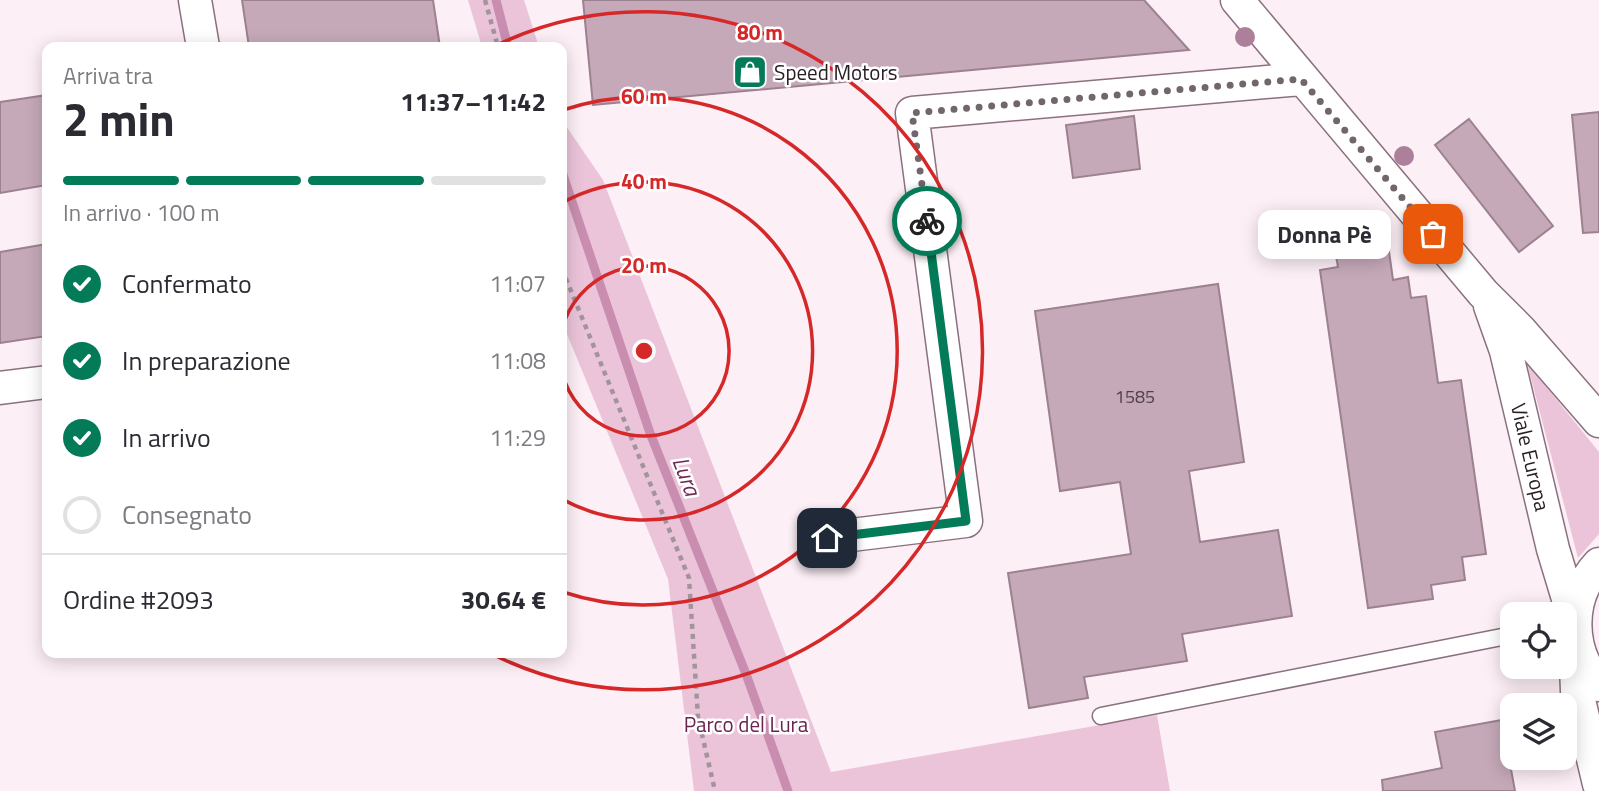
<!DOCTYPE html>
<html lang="it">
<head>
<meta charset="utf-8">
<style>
	:root { --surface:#fff; --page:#f7f7f7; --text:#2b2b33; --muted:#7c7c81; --line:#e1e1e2; --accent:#047b58 }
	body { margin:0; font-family:"Titillium Web",sans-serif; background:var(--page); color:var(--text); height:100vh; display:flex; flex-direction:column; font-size:26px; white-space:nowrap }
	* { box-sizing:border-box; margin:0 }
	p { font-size:23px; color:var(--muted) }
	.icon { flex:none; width:38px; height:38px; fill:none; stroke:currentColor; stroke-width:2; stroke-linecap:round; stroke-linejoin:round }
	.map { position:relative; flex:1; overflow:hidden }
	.drawer { position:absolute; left:42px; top:42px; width:525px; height:616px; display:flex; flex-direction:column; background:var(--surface); border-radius:14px; box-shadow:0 4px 18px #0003 }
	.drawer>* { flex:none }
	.fabs { position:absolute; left:1500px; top:602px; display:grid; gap:14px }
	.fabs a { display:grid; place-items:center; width:77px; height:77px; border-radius:14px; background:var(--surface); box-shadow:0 4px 18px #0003; font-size:35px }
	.pin { position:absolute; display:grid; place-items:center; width:60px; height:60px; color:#fff; margin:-30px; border-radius:14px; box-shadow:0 4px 10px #0006 }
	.courier { position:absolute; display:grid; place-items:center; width:70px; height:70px; margin:-35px; border:5px solid #047b58; border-radius:50%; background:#fff; color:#222; box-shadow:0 2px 9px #0007 }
	.bubble { position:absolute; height:49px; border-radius:14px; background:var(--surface); box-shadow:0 4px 18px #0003; font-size:23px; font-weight:700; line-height:49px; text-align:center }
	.overview em { font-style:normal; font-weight:700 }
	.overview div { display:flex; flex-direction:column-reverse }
	.overview { display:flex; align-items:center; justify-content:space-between; height:119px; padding:0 21px }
	h1 { font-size:46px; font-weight:700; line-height:52px }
	.bar { display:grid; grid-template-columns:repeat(4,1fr); gap:10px 7px; align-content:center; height:84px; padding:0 21px }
	.bar i { height:9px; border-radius:5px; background:var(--line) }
	.bar .selected { background:var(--accent) }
	.bar p { grid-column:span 4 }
	.line { display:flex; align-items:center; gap:18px; padding:0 21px; border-top:2px solid var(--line) }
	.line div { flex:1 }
	ol { padding:0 21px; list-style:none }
	li { display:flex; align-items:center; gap:21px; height:77px }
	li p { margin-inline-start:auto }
	li .icon { padding:7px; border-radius:50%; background:var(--accent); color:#fff; stroke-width:4 }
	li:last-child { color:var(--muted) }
	li i { width:38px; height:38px; border:4px solid var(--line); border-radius:50% }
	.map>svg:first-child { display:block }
</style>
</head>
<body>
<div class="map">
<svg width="1599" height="791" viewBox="0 0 1599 791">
	<rect width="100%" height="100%" fill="#fceff6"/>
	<path fill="#ecc4da" d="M468 0H524L539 47H482Z
		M562 120 603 180 831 772 1157 715 1170 791H694L668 579 562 322Z
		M1527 363 1599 452V534L1578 558Z"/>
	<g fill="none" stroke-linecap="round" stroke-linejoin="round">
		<path stroke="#c98eaf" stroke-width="9" d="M496 0 508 47
			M562 172 650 433 746 674 788 791"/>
	</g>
	<path fill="#c6a9b9" stroke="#9c818f" stroke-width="2" d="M242 0H433L440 47H249Z
		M583 0H1144L1189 50 593 105Z
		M47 95V185L0 193V102Z
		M1599 112V232L1583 233 1572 115Z
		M1134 116 1140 169 1073 178 1066 125Z
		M1469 119 1553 226 1519 252 1435 145Z
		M1387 237 1393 280 1408 277 1411 298 1426 296 1438 383 1461 380 1486 554 1462 557 1465 580 1431 585 1433 599 1368 608 1320 270 1338 267 1334 245Z
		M47 244V336L0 343V252Z
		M1218 284 1244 462 1189 471 1200 542 1278 530 1292 616 1182 634 1187 661 1084 677 1088 698 1029 708 1008 573 1131 554 1120 482 1060 491 1035 311Z
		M1502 720 1515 791H1383L1382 780 1442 768 1435 732Z"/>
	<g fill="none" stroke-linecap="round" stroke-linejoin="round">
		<g stroke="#8b707f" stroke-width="19">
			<path id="service" d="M1101 716 1512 635"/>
		</g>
		<g stroke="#8b707f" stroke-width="35">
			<path id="minor" d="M195 0 203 47
				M1237 0 1483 293 1520 330 1599 421
				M1490 306 1506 351 1553 549 1575 622
				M0 388 47 382
				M827 538 966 521 912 113 1301 79
				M1599 564C1567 598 1568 651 1599 685
				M1575 636 1577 692 1599 784"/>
		</g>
		<path stroke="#a1959b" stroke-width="4.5" stroke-dasharray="5 5" stroke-linecap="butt" d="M485 0 498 47
			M562 269 689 578 698 717 715 791"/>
		<use href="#service" stroke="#fff" stroke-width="16"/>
		<use href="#minor" stroke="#fff" stroke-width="32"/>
	</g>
	<g fill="#ac7f9b">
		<circle cx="1245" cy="37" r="10"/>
		<circle cx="1404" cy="156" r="10"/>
	</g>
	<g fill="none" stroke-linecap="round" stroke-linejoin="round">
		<path stroke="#72666d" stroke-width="7" stroke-dasharray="0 12.6" d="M927 221 912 113 1301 79 1433 234"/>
		<path stroke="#047b58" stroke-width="9" d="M827 538 966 521 927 221"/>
	</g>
	<g fill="none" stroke="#d62828" stroke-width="3.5">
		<path d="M562 329A85 85 0 1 1 562 373"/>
		<path d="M562 203A169 169 0 1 1 562 499"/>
		<path d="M563 110A254 254 0 1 1 563 592"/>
		<path d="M495 46A339 339 0 1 1 490 653"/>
	</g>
	<defs>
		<g id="shop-square" transform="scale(1.75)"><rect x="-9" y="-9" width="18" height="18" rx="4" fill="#047b58" stroke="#fff"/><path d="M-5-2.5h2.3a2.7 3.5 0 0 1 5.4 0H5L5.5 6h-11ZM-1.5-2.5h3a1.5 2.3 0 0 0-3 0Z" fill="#fff"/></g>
	</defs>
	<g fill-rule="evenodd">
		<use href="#shop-square" x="750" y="72"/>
	</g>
	<g text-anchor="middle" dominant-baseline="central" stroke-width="5" stroke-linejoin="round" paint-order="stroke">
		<g font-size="18" fill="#504048">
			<text x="1135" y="396">1585</text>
		</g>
		<g font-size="21" fill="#281d23" stroke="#fff" text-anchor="start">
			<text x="774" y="72">Speed Motors</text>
		</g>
		<g font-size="21" fill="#281d23" stroke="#fff">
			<text transform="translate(1531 457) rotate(77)">Viale Europa</text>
		</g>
		<g font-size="21" fill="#6a2451" stroke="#fff">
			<text x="746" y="724">Parco del Lura</text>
		</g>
		<g font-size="23" font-style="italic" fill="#6f2955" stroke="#fff">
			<text transform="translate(687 476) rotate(69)">Lura</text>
		</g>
	</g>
	<circle cx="644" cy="351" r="10" fill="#d62828" stroke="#fff" stroke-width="3.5"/>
	<g font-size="21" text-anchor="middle" font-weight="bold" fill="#d62828" stroke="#fff" stroke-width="5" stroke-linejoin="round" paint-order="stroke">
		<text x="760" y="40">80 m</text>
		<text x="644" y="104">60 m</text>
		<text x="644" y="189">40 m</text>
		<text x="644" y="273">20 m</text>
	</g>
</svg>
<div class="fabs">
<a><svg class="icon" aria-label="locate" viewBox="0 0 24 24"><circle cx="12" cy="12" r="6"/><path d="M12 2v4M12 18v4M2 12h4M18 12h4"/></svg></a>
<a><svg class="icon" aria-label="layers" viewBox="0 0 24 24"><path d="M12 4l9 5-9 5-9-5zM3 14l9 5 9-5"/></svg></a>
</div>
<div class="pin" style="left:1433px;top:234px;background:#ea580c"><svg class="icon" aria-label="bag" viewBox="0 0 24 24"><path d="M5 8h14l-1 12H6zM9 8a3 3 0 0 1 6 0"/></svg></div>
<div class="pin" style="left:827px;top:538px;background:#1f2937"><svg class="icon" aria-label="home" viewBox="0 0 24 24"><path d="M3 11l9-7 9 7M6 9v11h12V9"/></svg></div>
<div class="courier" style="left:927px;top:221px"><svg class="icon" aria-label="bike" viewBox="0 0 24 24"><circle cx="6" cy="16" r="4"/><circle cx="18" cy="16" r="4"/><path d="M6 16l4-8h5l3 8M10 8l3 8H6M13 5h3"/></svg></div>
<div class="bubble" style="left:1258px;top:210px;width:133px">Donna Pè</div>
<section class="drawer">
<div class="overview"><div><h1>2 min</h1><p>Arriva tra</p></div><em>11:37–11:42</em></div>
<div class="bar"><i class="selected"></i><i class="selected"></i><i class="selected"></i><i></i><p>In arrivo · 100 m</p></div>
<ol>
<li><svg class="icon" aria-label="check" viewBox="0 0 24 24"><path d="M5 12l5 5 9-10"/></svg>Confermato<p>11:07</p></li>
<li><svg class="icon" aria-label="check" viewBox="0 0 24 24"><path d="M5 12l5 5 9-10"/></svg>In preparazione<p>11:08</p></li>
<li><svg class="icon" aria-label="check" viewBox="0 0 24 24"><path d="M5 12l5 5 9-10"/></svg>In arrivo<p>11:29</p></li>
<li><i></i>Consegnato</li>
</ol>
<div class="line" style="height:91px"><div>Ordine #2093</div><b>30.64 €</b></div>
</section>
</div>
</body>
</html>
